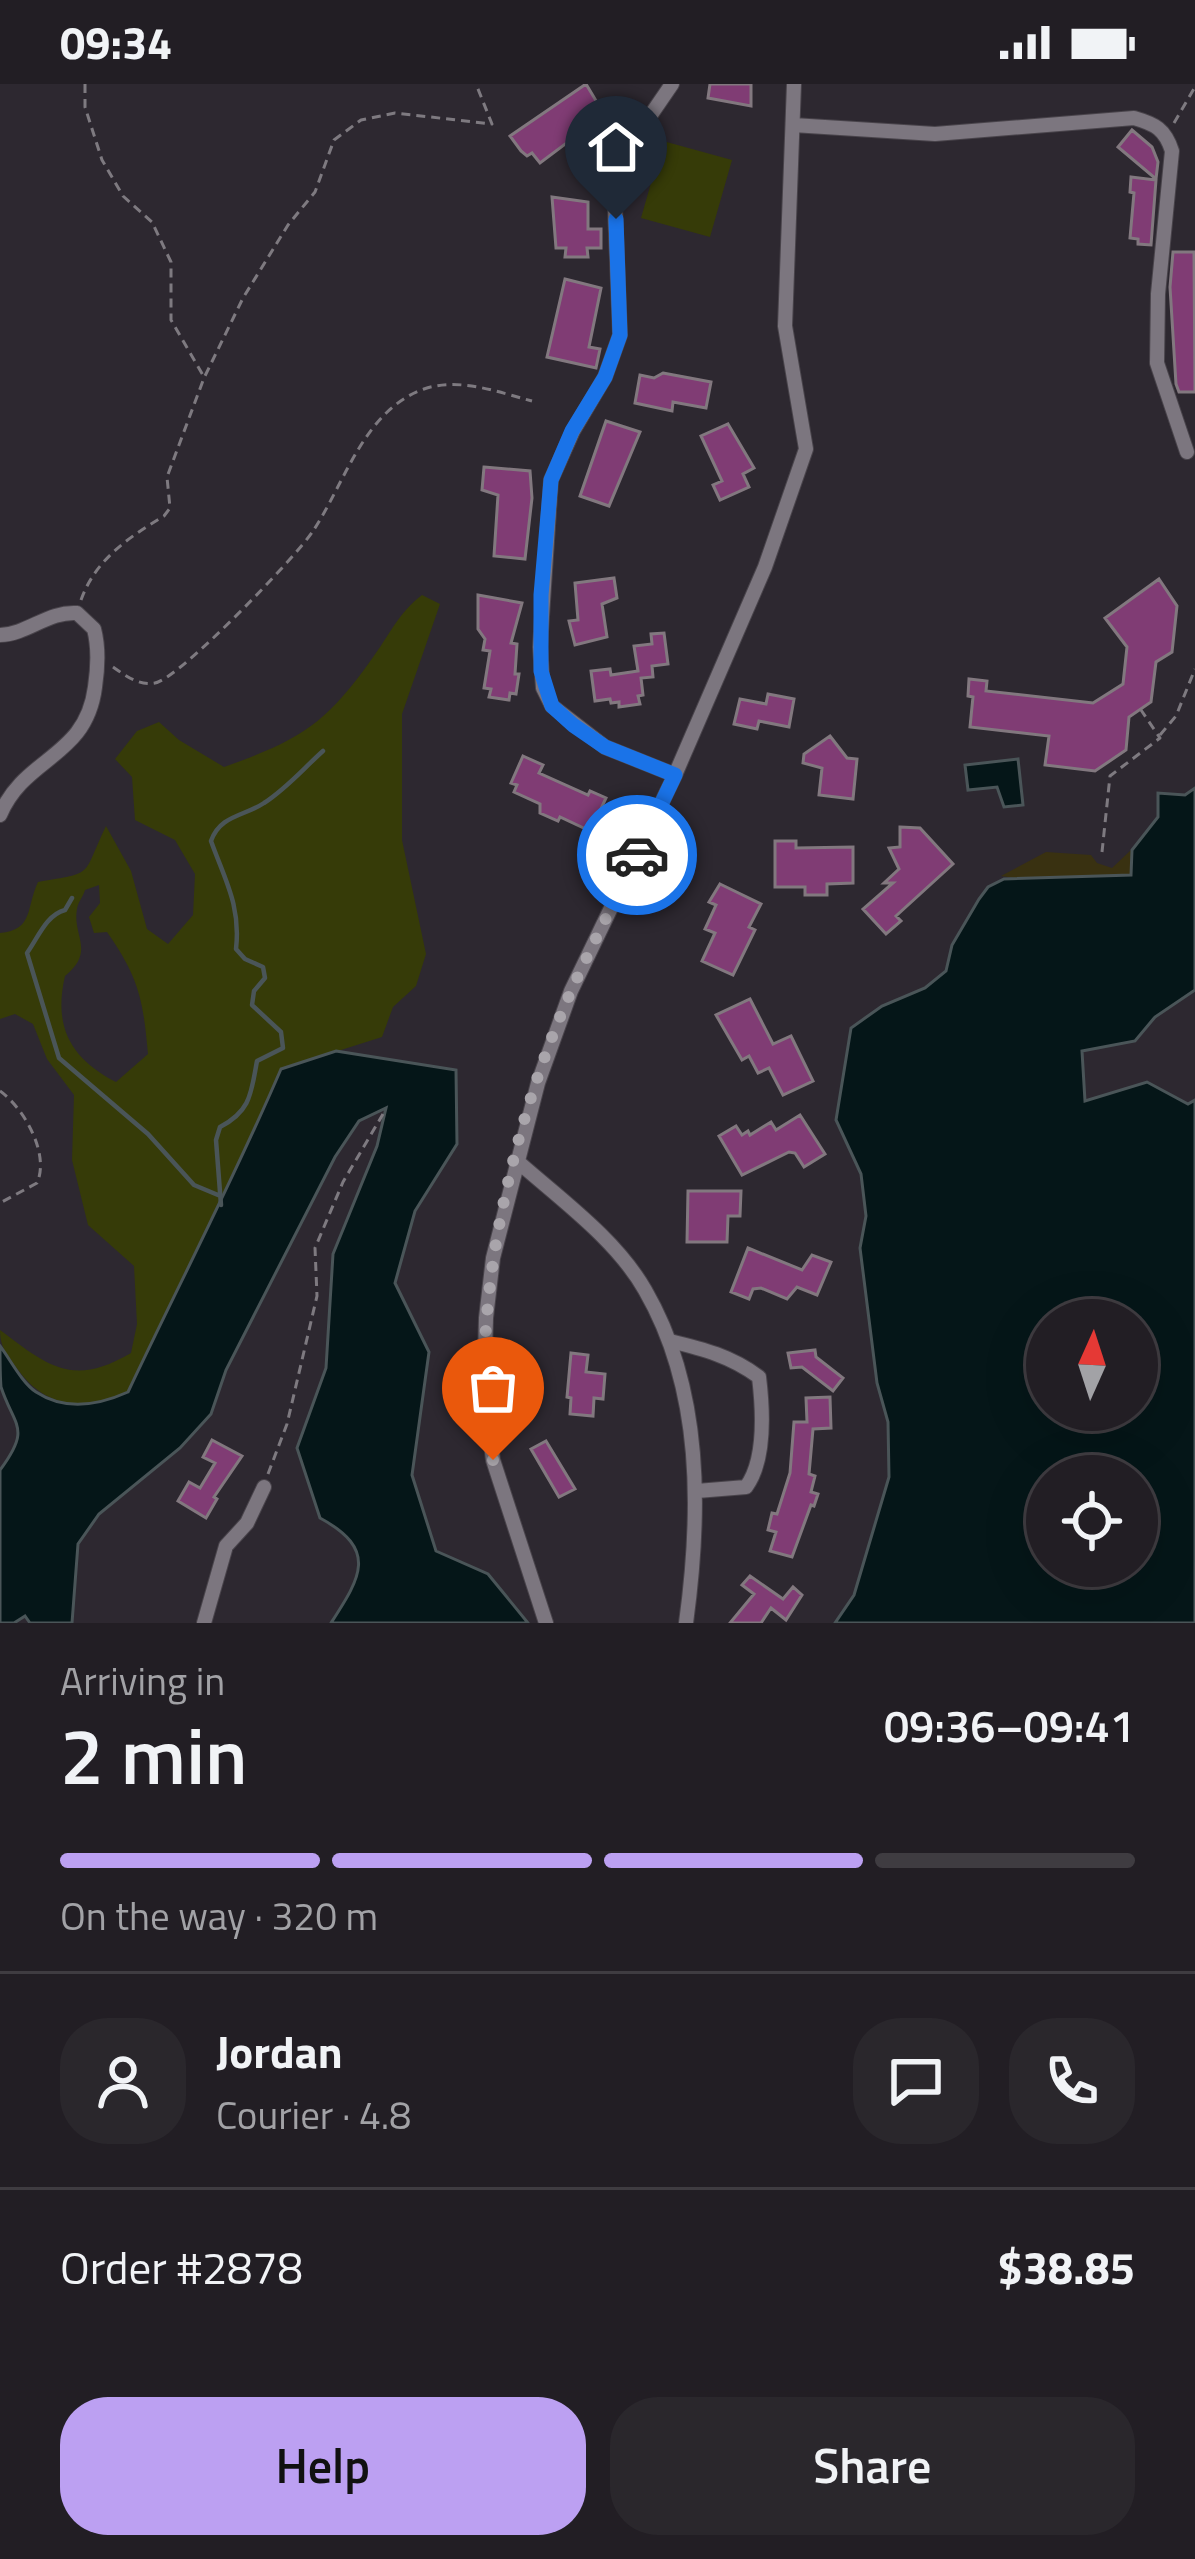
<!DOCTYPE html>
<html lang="en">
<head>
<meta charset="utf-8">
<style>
	:root { --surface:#221e24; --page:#2a272c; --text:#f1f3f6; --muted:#a2a2a6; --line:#3f3c41; --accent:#bca0f2 }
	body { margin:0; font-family:"Titillium Web",sans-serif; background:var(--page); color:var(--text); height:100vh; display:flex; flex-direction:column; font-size:45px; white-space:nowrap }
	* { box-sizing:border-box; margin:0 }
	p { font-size:39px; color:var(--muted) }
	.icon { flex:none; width:66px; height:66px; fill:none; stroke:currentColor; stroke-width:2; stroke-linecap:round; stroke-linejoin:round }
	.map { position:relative; height:1539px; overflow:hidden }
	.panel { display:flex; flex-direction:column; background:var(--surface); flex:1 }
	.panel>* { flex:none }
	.needle { width:78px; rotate:3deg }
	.buttons { position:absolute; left:1026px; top:1215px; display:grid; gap:24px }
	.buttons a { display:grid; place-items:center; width:132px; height:132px; border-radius:50%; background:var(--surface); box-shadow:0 12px 48px #0002,0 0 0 3px var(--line); font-size:60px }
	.pin { position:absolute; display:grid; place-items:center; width:102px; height:102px; color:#fff; margin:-123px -51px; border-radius:50% 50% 50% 0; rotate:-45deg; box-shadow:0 0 12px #0007 }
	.pin .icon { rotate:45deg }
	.courier { position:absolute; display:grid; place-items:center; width:120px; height:120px; margin:-60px; border:9px solid #1a73e8; border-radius:50%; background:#fff; color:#222; box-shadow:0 3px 15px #0007 }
	.overview em { font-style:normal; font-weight:600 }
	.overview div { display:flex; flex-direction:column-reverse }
	.overview { display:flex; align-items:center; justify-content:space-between; height:204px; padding:0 60px }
	h1 { font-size:78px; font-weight:600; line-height:90px }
	.bar { display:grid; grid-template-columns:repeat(4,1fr); gap:18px 12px; align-content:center; height:144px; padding:0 60px }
	.bar i { height:15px; border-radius:9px; background:var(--line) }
	.bar .on { background:var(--accent) }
	.bar p { grid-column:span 4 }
	.line { display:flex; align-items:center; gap:30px; padding:0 60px; border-top:3px solid var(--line) }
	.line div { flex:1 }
	.round { display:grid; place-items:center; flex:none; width:126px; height:126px; border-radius:48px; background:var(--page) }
	.button { display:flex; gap:24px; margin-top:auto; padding:24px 60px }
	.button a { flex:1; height:138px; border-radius:48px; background:var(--accent); color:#111; font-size:48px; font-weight:600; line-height:138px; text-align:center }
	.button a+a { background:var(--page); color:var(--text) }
	.status { display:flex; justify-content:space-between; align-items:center; height:84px; padding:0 60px; background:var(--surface); direction:ltr }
	.status svg { height:33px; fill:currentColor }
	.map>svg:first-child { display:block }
</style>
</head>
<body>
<div class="status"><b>09:34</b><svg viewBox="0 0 49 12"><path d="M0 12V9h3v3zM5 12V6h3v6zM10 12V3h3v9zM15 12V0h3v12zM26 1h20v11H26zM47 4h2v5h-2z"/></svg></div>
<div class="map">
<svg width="1195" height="1539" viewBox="0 0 1195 1539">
	<rect width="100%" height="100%" fill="#2d2830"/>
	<path fill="#363b08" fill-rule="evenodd" d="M663 57 732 76 710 153 641 134Z
		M422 511 440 520 402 630V756L426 870 416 902 393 923 382 953 281 985C234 1096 178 1199 128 1308 87 1326 48 1326 19 1287 8 1272 0 1264 0 1246 49 1283 73 1303 131 1269L137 1240 134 1182 88 1141 72 1076 74 1011 47 975 33 940 15 930 0 935V849C34 846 26 823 38 798 96 788 81 794 106 742L131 787 147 845 168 860 193 831 195 790 175 756 135 736 132 693 115 675 137 647 159 638 179 656 224 683C299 656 324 642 371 576 389 552 398 529 422 511ZM99 801 100 819 89 833 94 849 107 848C139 894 143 915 148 970L116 998C71 975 53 943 65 892 96 867 72 852 77 825 78 818 83 813 85 806Z"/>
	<path fill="#393111" d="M1131 766V791L1036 797 1001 792 1046 768 1091 771 1097 779 1112 784Z"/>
	<path fill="#051618" stroke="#4a5558" stroke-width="3" fill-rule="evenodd" d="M1018 675 1023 721 1004 723 997 703 968 706 965 681Z
		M1195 704V906L1155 933 1135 957 1082 967 1085 1017 1147 998 1188 1020 1195 1016V1539H835L854 1511 889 1393 888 1338 877 1299 860 1164 866 1132 861 1090 836 1036 851 944 882 922 925 904 946 887 952 861 979 815 988 803 1004 795 1131 791 1132 766 1158 733V709L1185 711ZM1137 1236V1326H1047V1236ZM1137 1392V1482H1047V1392Z
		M336 967 456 986 457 1060 415 1127 395 1199 429 1268 412 1391 436 1467 488 1490 528 1539H331C360 1494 379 1466 320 1434L297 1364 326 1284 333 1170 377 1062 386 1024 359 1037 335 1073 226 1286 211 1330 180 1364 99 1430 78 1460 72 1539H30L25 1532 14 1539H0V1386C32 1343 14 1343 1 1303 0 1291 0 1274 0 1262 10 1275 22 1299 36 1308 65 1327 99 1321 128 1308 179 1200 234 1095 281 985Z"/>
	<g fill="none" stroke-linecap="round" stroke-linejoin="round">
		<path stroke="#4a5558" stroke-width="4.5" d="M72 814 65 826C46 831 38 854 27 869L59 974 148 1050 194 1101 218 1111
			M221 1121 216 1056 220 1043C251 1027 251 1009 257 977L283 964 281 948 252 921 254 907 265 894 263 883 245 875 236 865C241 822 225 796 211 757 220 731 245 732 264 719 286 705 304 684 323 667"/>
	</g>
	<path fill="#803c74" stroke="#82787f" stroke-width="3" d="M586 0 601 25 580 40 584 46 540 79 532 69 527 72 521 67 510 52Z
		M710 0H751V22L708 14Z
		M1132 46 1152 63 1158 78 1156 95 1118 63Z
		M1131 93 1156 96 1151 161 1138 160V155L1130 154 1134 109 1130 108Z
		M552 113 588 118V145H601V164H587L588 173H565L566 164H556Z
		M1173 168H1194L1195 308H1179L1176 300 1170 203Z
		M565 195 601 204 589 263 600 265 596 284 547 273Z
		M663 289 711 298 706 324 673 318 672 327 635 319 640 291 654 294Z
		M606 337 640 348 609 422 580 412Z
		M728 340 754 384 743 390 749 403 720 416 713 401 722 397 701 352Z
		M484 383 530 387 532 414 525 475 494 472 498 411 482 406Z
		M614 494 617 514 602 520 607 553 575 561 569 537 578 536 575 499Z
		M1159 495 1177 522 1172 568 1156 578 1151 618 1129 633 1126 666 1095 687 1045 681 1049 652 970 643 973 613 968 612 969 595 987 597 986 607 1093 619 1123 600 1127 563 1105 534Z
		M478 511 522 519 511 559 517 560 515 590H519L516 610 510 609 509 616 489 613 491 605 484 604 490 567 483 566 485 555 478 545Z
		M664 549 668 580 652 582 653 593 641 594 643 611 638 612 640 620 619 623V618L611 619 610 615 595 617 591 587 610 585 611 591 638 587 634 562 652 560 651 550Z
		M768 610 794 615 789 643 759 637 757 645 734 640 740 615 766 620Z
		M830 652 847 674 857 675 853 715 819 711 822 684 803 679 804 670Z
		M523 672 543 681 539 689 588 711 590 707 606 714 593 742 588 746 560 733 558 737 540 729V720L514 708 517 701 511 699Z
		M900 743 920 744 953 780 896 832 901 837 886 850 863 825 893 799H884L899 785 889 764 900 763Z
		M775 757H796V764L853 763V799L827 800V811H805V803H775Z
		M720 800 761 820 749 843 755 846 733 891 702 877 715 849 705 845 716 821 709 818Z
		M750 915 773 960 791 952 813 997 783 1011 769 984 758 989 749 972 742 976 716 931Z
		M800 1031 825 1070 804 1083 795 1069 789 1068 742 1091 719 1052 736 1042 742 1051 748 1047 750 1051 771 1038 776 1046Z
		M688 1107H741L740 1132H728L727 1158H687Z
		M748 1164 802 1186 812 1171 831 1178 817 1211 797 1203 787 1215 761 1204 753 1205 749 1215 731 1208Z
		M815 1266 816 1273 843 1294 833 1307 802 1283 791 1284 788 1269Z
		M571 1269 588 1271 586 1288 605 1290 603 1315 594 1314 593 1332 570 1330 571 1314 567 1313Z
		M830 1313 831 1344 813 1345 809 1390 815 1392 811 1408 818 1410 814 1422 811 1421 792 1473 770 1467 776 1448 768 1446 772 1429 777 1430 790 1389 794 1338H807L806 1314Z
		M212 1356 242 1372 214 1413 217 1415 206 1434 178 1417 189 1398 200 1404 215 1379 203 1373Z
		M546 1357 575 1405 559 1413 531 1365Z
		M750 1492 783 1515 793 1503 802 1511 786 1536 771 1524 761 1539H730L754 1510 742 1501Z"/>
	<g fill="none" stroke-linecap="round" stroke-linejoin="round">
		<g stroke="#49444b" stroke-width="16">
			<path id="street" d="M672 0 624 70 614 98 620 251 605 293 573 347 551 396 540 563 543 604 552 622 605 663 675 691
				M793 41 935 50 1134 34C1155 40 1165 45 1172 67L1158 210 1157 279 1187 368
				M0 551C28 550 48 527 77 529L94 545C99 564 98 583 95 603 86 674 25 672 0 731
				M516 1076C560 1115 616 1155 645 1206 703 1306 701 1429 686 1539
				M670 1257C703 1265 731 1272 759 1293 763 1326 766 1376 746 1403L697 1407
				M204 1539 226 1462 247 1439 264 1403
				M546 1539 493 1376 484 1309 486 1234 493 1174 538 999 571 907 675 691 765 483 806 365 785 242 794 0"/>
		</g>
		<path stroke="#7e7a80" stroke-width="3" stroke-dasharray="9 6" stroke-linecap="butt" d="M85 0V23L102 76 123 112 152 138 171 178V236L204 293
			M1174 39 1195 3
			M81 516C95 476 129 453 164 432L170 424 167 393 204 294 243 214 288 141 315 108 334 56 361 36 395 29 492 40 476 0
			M113 583C126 592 139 602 155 599 179 595 297 472 313 447 345 399 364 326 424 305 459 293 498 308 532 317
			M1160 651 1176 632 1195 585
			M1102 768 1110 692 1160 654 1141 626
			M0 1007C24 1024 50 1070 37 1099L0 1119
			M268 1390 287 1340 317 1212 315 1164 343 1098 383 1030"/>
		<use href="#street" stroke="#7c767f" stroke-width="14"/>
	</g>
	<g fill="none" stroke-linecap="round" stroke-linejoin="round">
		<path stroke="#a9a5ab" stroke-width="12" stroke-dasharray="0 21.6" d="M493 1376C489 1352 484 1327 484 1303 483 1173 519 1022 573 903 593 859 616 815 637 771"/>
		<path stroke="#1a73e8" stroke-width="15" d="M616 135 620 251 605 293 572 347 551 396 541 511V587L552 622 573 641 605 663 675 691 637 771"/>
	</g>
</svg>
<div class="buttons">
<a><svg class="needle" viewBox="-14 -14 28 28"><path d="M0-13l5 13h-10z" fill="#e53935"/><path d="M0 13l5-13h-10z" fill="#a2a2a6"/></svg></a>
<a><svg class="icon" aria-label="locate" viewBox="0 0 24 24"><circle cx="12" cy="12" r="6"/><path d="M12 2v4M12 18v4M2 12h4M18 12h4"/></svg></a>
</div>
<div class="pin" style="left:493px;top:1376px;background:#ea580c"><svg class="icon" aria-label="bag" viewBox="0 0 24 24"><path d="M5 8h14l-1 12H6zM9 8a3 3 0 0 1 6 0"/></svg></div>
<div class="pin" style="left:616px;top:135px;background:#1f2937"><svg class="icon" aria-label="home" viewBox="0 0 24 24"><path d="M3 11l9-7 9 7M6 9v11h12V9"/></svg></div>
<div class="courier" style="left:637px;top:771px"><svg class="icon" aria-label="car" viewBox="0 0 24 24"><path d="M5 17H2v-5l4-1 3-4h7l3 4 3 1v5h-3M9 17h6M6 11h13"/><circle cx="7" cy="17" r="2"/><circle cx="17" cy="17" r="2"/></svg></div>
</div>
<section class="panel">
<div class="overview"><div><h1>2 min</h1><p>Arriving in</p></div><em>09:36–09:41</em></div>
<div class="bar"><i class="on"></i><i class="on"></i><i class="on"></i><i></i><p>On the way · 320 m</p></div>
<div class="line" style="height:216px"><a class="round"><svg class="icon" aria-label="person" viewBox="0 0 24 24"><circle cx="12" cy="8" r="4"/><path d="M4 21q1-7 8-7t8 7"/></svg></a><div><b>Jordan</b><p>Courier · 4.8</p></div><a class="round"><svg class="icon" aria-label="chat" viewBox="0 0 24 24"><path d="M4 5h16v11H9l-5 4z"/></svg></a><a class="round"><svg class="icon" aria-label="phone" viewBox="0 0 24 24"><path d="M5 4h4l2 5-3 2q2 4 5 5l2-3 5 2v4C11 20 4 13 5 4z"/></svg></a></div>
<div class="line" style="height:156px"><div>Order #2878</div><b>$38.85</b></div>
<div class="button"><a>Help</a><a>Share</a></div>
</section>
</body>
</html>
